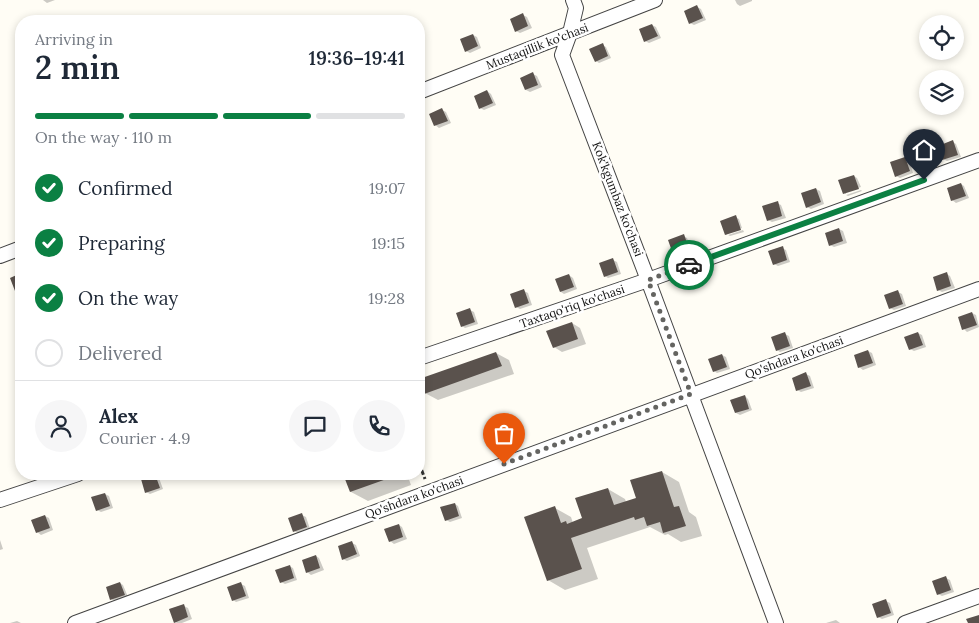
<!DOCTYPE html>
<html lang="en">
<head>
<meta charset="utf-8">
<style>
	:root { --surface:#fff; --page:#f6f6f7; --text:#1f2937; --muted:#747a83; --line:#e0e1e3; --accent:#0b8043 }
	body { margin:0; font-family:Lora,serif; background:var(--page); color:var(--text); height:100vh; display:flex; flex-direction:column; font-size:19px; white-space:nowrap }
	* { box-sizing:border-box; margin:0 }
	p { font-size:16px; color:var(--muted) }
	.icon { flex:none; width:28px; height:28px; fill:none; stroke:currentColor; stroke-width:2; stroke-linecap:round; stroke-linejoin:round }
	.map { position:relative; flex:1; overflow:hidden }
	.side { position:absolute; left:15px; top:15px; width:410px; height:465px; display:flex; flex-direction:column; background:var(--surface); border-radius:20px; box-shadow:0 2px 8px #0003 }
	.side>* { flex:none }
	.tools { position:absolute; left:919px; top:15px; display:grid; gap:10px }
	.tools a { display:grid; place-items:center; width:45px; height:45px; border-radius:50%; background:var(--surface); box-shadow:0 2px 8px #0003; font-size:25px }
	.pin { position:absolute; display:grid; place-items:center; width:42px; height:42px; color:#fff; margin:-51px -21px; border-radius:50% 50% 50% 0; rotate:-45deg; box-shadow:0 0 5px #0007 }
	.pin .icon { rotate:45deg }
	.courier { position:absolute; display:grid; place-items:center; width:50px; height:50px; margin:-25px; border:4px solid #0b8043; border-radius:50%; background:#fff; color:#222; box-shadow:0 1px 6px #0007 }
	.headline em { font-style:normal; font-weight:600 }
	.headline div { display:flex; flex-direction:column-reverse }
	.headline { display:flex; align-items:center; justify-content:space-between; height:85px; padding:0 20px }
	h1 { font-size:32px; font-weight:600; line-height:38px }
	.bar { display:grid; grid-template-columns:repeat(4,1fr); gap:8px 5px; align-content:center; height:60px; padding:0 20px }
	.bar i { height:6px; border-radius:4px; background:var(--line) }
	.bar .current { background:var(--accent) }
	.bar p { grid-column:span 4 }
	.line { display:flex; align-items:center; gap:12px; padding:0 20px; border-top:1px solid var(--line) }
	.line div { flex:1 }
	.round { display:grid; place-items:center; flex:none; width:52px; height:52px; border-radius:26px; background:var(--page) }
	ol { padding:0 20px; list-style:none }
	li { display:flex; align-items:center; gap:15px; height:55px }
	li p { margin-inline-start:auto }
	li .icon { padding:5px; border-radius:50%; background:var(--accent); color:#fff; stroke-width:4 }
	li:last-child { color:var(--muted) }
	li i { width:28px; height:28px; border:2px solid var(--line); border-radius:50% }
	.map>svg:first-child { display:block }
</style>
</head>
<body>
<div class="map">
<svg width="979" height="623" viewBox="0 0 979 623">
	<rect width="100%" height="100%" fill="#fffdf5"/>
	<path fill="#0003" d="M43 0H55L47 3Z
		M735 0H752V1L740 6 737 4Z
		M697 7 701 9 706 20 694 25 690 23Z
		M523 15 527 17 532 28 520 33 516 31Z
		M652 25 656 27 661 38 649 43 645 41Z
		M473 35 477 37 481 48 470 53 466 51Z
		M602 45 606 47 611 58 599 63 596 61Z
		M533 74 537 76 542 87 530 92 526 90Z
		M487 91 491 94 496 105 484 110 480 108Z
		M442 110 446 112 451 123 439 128 435 125Z
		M953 142 956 144 961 157 947 161 943 159Z
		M905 158 909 160 913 173 900 178 896 176Z
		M854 176 857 178 861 187 846 192V194L844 193Z
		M961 184 964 186 969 198 956 203 952 200Z
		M816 189 820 191 824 204 811 209 807 207Z
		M861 190 862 191 848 196 846 195Z
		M777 203 781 205 786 218 772 222 768 220Z
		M735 217 739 219 742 228 727 233V235L726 234Z
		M839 229 843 231 847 243 834 247 830 245Z
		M743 230 744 232 730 236 728 235Z
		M683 236 687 238 692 251 678 255 674 253Z
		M782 248 786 250 790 262 778 266 774 264Z
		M613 260 617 262 621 274 608 278 605 276Z
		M947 274 950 276 955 288 942 292 938 290Z
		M21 275V291L20 292 16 290 11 279Z
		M569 275 573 278 577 289 564 294 561 292Z
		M524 291 528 293 532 305 520 309 516 307Z
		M898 292 902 294 906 306 894 310 890 308Z
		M470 310 474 312 478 324 465 328 462 326Z
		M972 313 976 315 979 327 967 332 964 329Z
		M572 323 580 328 586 344 562 352 554 347Z
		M918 333 922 335 926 347 914 351 910 349Z
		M785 334 789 336 793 348 780 352 777 350Z
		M868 351 872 353 876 365 863 370 859 367Z
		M496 353 509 360 514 374 438 400 425 393Z
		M722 355 726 357 730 369 717 373 714 371Z
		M806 374 810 376 814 388 801 392 797 390Z
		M745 396 748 399 752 410 740 415 736 413Z
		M662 472 679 482 689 512 696 517 702 536 681 542 668 534 665 535 650 527 587 548 598 579 565 590 548 580 555 508 571 517 573 523 583 519 608 489 625 499 626 502 637 499Z
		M33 474H45L37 476Z
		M191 474H203L195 477Z
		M345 474H407L411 485 368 501 351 492Z
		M155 476 159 478 163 489 150 494 146 492Z
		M105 494 109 496 113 508 101 512 97 510Z
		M455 504 458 506 462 518 450 522 446 520Z
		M302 515 306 517 310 529 298 533 294 531Z
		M45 516 49 518 53 530 41 535 37 532Z
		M399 525 402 527 407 539 394 544 390 541Z
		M0 540 3 549 0 550Z
		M352 543 356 545 360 556 347 561 343 559Z
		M316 556 319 558 324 570 311 575 307 572Z
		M289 566 293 568 297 580 285 584 281 582Z
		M946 578 950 580 954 592 942 596 938 594Z
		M120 583 123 585 128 597 115 601 111 599Z
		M241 584 245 586 249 598 236 602 233 600Z
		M886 601 890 603 894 615 882 619 878 617Z
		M184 606 188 608 192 619 182 623H177L175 622Z
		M836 620 840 623H826Z
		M17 621 21 623H10Z"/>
	<path fill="#5a524d" d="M697 5 703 18 689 24 684 11Z
		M523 13 528 26 515 32 510 19Z
		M652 24 658 36 644 42 639 29Z
		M473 34 478 46 465 52 460 39Z
		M603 43 608 56 595 62 589 49Z
		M533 72 538 85 525 90 520 78Z
		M487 90 493 103 479 109 474 96Z
		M442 108 448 121 434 126 429 114Z
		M953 140 958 155 942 160 938 146Z
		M905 157 910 171 895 177 890 162Z
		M854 175 859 189 843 194 838 180Z
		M961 183 966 196 951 201 947 188Z
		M816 188 821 202 806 208 801 193Z
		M778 201 782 216 767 221 762 206Z
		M736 215 741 230 725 235 720 221Z
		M839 228 843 241 829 246 825 233Z
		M684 234 689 249 673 254 668 240Z
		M783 246 787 260 773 265 768 251Z
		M613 258 618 272 604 277 599 263Z
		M947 272 951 286 937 291 933 277Z
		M21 273V288L15 291 10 278Z
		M569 274 574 287 560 292 555 279Z
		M524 289 529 303 515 308 510 294Z
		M898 290 903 304 889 309 884 295Z
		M470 308 475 322 461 327 456 313Z
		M972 312 977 325 962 330 958 317Z
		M572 322 578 339 553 348 546 331Z
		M785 332 790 346 776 351 771 337Z
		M918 332 923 345 909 350 904 337Z
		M868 350 873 363 858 368 854 355Z
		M496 352 502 366 424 394 419 379Z
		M722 354 727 367 713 372 708 359Z
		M806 372 811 386 796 391 792 378Z
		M745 395 749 409 735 413 730 400Z
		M662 471 674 507 679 506 686 526 663 533 660 522 647 526 644 517 635 520 634 517 571 538 582 569 547 581 524 517 555 506 561 523 566 521 567 524 582 518 575 498 608 488 614 505 636 498 630 480Z
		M155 474 160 488 145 493 141 479Z
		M343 474H394L395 476 350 492Z
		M105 493 110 506 96 511 91 497Z
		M455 503 459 516 445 521 440 507Z
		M302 513 307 527 293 532 288 518Z
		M45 515 50 528 36 533 31 520Z
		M399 524 403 537 389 542 384 529Z
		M352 541 357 554 342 560 338 546Z
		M316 555 320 568 306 573 302 560Z
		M290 565 294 578 280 583 275 570Z
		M946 576 951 590 937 595 932 581Z
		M120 582 125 595 110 600 106 587Z
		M241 582 246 596 232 601 227 587Z
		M886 599 891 613 877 618 872 604Z
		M184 604 188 617 174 623 169 609Z
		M979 615V623H968L966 619Z"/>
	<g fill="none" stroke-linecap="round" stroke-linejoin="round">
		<g stroke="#444" stroke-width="16">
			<path id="street" d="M573 0 576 8 570 33 562 55 648 280 776 623
				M419 92 655 0
				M0 256 21 248
				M419 358 648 280 979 160
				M0 500 78 474
				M75 623 979 289
				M905 623 979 596"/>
		</g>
		<path stroke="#333" stroke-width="3" stroke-dasharray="5 2.5" stroke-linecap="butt" d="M419 463 425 479"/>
		<use href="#street" stroke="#fff" stroke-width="14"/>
	</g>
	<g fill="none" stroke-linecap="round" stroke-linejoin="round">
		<path stroke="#646461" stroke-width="5" stroke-dasharray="0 9" d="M504 464 691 394 648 280 689 265"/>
		<path stroke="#0b8043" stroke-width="6" d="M689 265 924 180"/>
	</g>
	<g text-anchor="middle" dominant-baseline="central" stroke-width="5" stroke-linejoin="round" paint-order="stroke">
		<g font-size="12" fill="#111" stroke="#fff">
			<text transform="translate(537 46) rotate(-21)">Mustaqillik ko'chasi</text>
			<text transform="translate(618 199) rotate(69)">Kok'kgumbaz ko'chasi</text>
			<text transform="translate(572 306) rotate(-19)">Taxtaqo'riq ko'chasi</text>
			<text transform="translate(794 357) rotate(-20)">Qo'shdara ko'chasi</text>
			<text transform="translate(414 497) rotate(-20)">Qo'shdara ko'chasi</text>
		</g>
	</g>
</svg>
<div class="tools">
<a><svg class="icon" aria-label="locate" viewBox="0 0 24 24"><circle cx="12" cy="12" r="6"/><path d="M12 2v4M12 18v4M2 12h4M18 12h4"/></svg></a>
<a><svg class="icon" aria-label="layers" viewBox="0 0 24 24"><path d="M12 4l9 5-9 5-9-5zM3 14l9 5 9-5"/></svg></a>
</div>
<div class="pin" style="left:504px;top:464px;background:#ea580c"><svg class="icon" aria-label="bag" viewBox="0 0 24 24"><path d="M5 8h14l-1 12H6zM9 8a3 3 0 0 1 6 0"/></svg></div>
<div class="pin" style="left:924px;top:180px;background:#1f2937"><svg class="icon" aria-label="home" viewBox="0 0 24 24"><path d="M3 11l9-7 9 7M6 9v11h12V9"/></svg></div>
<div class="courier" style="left:689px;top:265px"><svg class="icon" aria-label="car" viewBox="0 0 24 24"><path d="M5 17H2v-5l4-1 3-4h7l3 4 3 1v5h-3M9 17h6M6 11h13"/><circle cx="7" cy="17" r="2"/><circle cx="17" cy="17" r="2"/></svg></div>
<section class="side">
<div class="headline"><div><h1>2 min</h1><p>Arriving in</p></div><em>19:36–19:41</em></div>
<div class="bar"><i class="current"></i><i class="current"></i><i class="current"></i><i></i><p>On the way · 110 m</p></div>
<ol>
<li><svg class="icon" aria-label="check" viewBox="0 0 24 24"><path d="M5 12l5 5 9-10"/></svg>Confirmed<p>19:07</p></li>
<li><svg class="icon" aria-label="check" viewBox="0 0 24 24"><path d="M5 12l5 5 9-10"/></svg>Preparing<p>19:15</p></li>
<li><svg class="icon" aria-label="check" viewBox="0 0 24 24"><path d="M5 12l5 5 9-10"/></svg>On the way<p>19:28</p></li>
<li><i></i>Delivered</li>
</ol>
<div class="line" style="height:90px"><a class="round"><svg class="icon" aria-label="person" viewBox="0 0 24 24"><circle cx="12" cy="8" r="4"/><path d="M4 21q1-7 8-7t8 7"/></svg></a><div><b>Alex</b><p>Courier · 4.9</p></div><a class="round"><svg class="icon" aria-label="chat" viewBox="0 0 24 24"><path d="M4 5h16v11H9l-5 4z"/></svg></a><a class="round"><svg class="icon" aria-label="phone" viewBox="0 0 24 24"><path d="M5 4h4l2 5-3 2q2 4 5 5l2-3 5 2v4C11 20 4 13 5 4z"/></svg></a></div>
</section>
</div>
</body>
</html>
